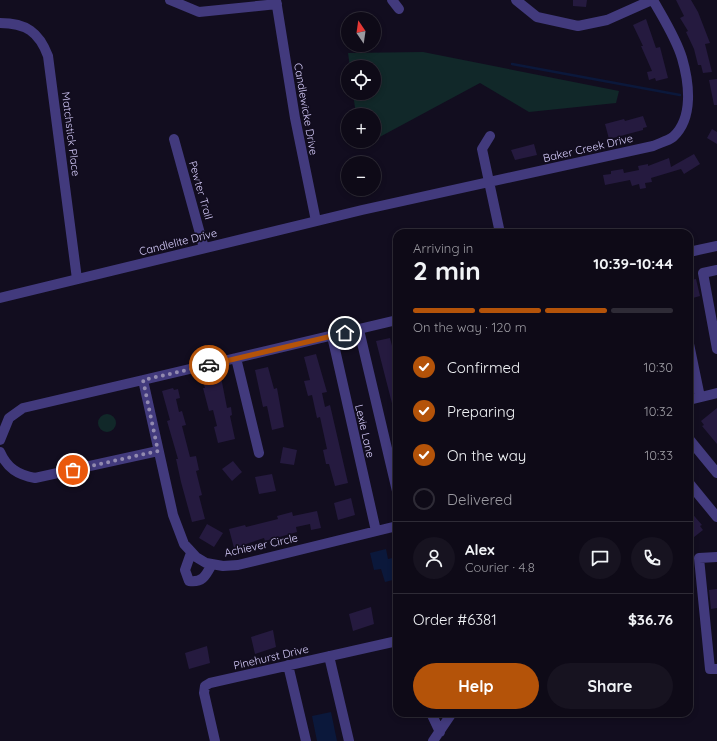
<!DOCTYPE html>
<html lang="en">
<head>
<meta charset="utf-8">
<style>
	:root { --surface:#0e0a17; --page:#171320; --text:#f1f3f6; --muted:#9b9aa1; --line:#2e2b36; --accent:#b45309 }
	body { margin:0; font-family:Quicksand,sans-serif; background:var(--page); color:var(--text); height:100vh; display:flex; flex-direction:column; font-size:15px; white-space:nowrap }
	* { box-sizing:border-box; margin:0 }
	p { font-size:13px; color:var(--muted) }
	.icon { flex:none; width:22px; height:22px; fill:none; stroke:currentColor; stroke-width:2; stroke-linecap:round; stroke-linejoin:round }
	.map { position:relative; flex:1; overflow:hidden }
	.drawer { position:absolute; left:393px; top:229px; width:300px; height:488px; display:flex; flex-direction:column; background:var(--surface); border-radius:12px; box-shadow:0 2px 6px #0003,0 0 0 1px var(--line) }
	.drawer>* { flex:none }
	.needle { width:26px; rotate:347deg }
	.controls { position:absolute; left:341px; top:12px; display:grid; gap:8px }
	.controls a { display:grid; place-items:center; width:40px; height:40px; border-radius:50%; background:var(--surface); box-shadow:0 2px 6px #0003,0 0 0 1px var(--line); font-size:20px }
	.pin { position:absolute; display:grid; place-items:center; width:34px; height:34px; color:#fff; margin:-17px; border:2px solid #fff; border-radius:50%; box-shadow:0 1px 4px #0007 }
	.courier { position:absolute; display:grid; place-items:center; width:40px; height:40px; margin:-20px; border:3px solid #b45309; border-radius:50%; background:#fff; color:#222; box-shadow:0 1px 5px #0007 }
	.summary em { font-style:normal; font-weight:800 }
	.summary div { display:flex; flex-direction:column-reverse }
	.summary { display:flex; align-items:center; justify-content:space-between; height:68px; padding:0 20px }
	h1 { font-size:26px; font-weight:800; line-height:30px }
	.bar { display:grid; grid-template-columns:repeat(4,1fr); gap:6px 4px; align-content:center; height:48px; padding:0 20px }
	.bar i { height:5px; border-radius:3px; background:var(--line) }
	.bar .current { background:var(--accent) }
	.bar p { grid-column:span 4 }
	.line { display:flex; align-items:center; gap:10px; padding:0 20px; border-top:1px solid var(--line) }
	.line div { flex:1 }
	.round { display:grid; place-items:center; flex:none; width:42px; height:42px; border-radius:21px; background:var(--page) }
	ol { padding:0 20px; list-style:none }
	li { display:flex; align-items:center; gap:12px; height:44px }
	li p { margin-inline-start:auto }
	li .icon { padding:4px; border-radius:50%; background:var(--accent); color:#fff; stroke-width:4 }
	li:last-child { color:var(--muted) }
	li i { width:22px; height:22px; border:2px solid var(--line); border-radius:50% }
	.primary-button { display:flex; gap:8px; margin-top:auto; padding:8px 20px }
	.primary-button a { flex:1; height:46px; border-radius:24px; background:var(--accent); color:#fff; font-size:16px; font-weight:800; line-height:46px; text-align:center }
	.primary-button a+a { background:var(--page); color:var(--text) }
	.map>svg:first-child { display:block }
</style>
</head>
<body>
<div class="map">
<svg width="717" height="741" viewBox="0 0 717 741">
	<rect width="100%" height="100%" fill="#120d1f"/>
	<path fill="#112829" d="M423 52 619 91 616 103 529 112 480 83 374 140V115H356L353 93H374V67H350L348 53Z
		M98 423a9 9 0 1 1 18 0a9 9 0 1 1-18 0Z"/>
	<path fill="#0b183b" d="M386 549 388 559 397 557V579L385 582 381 569 374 570 370 553Z
		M331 712 337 741H317L312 716Z"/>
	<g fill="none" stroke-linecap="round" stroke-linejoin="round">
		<path stroke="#0b183b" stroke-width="2.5" d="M512 64 680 95"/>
	</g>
	<path fill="#251a3f" d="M573 0H587L586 7 573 6Z
		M676 0H691L698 12 710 43 705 44 712 72 703 73 701 65H698L694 49 686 32 688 31 680 18 684 16Z
		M646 19 656 48 660 47 668 78 656 81 655 78 649 80 647 72 652 71 641 46H643L633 25Z
		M717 79V105H714L709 80Z
		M643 116 647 127 643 128V130L609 139 605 124 624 119 625 121Z
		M712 129 717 132V144L707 138Z
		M534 144 537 155 515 160 511 150Z
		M694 154 700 164 684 174 681 169 651 178 652 182 645 183 646 188 640 189 639 184 632 186 630 180 605 185 603 175 611 174V171L623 169 624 173 639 170 638 166 648 164V166L669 158 671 167Z
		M696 279 700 296 689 299V280Z
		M390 338 396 361 397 360V415H395L376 341Z
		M316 354 327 392 322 393 325 407 330 405 348 483 335 486 329 464H326L323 450 327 449 320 417 317 418 312 395 308 396 304 381 310 380 304 357Z
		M268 367 274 389 277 388 284 427 272 430 267 406 263 407 255 370Z
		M221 377 227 408 231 407 232 415 230 416 235 439 218 443 214 427 217 426 213 410 209 411 203 388H205L203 381Z
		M173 388 174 390 178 389 180 398 176 399 179 412 182 411 186 425 182 426 190 457 196 456 199 470 196 471 202 495 199 496 205 519 192 522 181 482 176 459H178L167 421 170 420 162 391Z
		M717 408V444L702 426 704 425 701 421Z
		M283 447 297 450 294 465 280 463Z
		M233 461 242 472 232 481 222 469Z
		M272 474 276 491 259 494 255 477Z
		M351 498 355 515 338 520 334 503Z
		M689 510 702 525 700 526 703 530 689 541Z
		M317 511 321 528 311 530 310 524 296 527 297 532 265 541 264 538 234 548 229 529 245 525 246 527 278 519 277 516 292 512 293 516Z
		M207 524 223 533 214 547 199 538Z
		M717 589V608L711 609 709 590Z
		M371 607 374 624 353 631 349 614Z
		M273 630 276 647 255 654 251 637Z
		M207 646 210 663 189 669 185 653Z"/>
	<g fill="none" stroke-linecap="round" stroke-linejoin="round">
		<path stroke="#423a7d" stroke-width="10" d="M170 0 199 12 277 4
			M276 0 295 118 316 221
			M392 0 399 9
			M516 0 537 17 578 26 607 20 652 0
			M0 23C26 23 39 32 48 56L77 279
			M490 136 482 149 500 233
			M174 139 204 248
			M689 252 717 246
			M717 270 703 273 717 349
			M0 298 362 210 653 146C659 143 668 141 673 137 694 118 689 82 682 58 676 38 663 18 653 0
			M397 320 143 380 173 515 184 544 196 557 206 563 223 566 238 565 397 526
			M359 330 397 491
			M332 336 376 531
			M689 344 700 397
			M236 358 259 453
			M689 400 717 393
			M689 439 717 473
			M0 440 9 418 23 408 143 380
			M0 452C7 468 18 475 35 478L158 451
			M689 483 717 517
			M191 553 185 570 189 581C203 583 206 575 212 564
			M717 557 699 558 710 669H717
			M329 656 349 741
			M288 665 306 741
			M431 713 440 732
			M215 741 204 693 205 686 210 683 397 641
			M433 741 452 713"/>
	</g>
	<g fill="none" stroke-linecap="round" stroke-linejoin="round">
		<path stroke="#928aaf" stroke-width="4" stroke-dasharray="0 7.2" d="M73 470 158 451 143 380 209 365"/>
		<path stroke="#b45309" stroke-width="5" d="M209 365 345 333"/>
	</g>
	<g text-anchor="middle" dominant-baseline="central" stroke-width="3.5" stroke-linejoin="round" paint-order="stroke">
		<g font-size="11" fill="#d7cdfd" stroke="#120d1f">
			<text transform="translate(306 109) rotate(80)">Candlewicke Drive</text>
			<text transform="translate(71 134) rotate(83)">Matchstick Place</text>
			<text transform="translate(588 148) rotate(-13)">Baker Creek Drive</text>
			<text transform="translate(201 190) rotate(74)">Pewter Trail</text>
			<text transform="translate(178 242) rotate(-14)">Candlelite Drive</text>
			<text transform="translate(365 431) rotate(77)">Lexie Lane</text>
			<text transform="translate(261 545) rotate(-12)">Achiever Circle</text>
			<text transform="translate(271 657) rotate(-13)">Pinehurst Drive</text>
		</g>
	</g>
</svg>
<div class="controls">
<a><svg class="needle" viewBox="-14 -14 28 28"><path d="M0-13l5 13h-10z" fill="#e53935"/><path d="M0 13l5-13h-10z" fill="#9b9aa1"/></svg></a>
<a><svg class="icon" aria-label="locate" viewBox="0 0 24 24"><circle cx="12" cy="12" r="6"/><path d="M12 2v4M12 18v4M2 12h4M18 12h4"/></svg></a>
<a>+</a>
<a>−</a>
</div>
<div class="pin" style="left:73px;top:470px;background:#ea580c"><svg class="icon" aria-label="bag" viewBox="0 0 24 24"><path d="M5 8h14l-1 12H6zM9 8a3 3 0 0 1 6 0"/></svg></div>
<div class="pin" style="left:345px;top:333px;background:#1f2937"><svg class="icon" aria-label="home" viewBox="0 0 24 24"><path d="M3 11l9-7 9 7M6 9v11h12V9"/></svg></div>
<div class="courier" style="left:209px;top:365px"><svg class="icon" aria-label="car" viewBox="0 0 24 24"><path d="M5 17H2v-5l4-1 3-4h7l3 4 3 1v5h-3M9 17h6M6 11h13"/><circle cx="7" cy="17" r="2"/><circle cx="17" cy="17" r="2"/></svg></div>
<section class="drawer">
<div class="summary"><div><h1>2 min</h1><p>Arriving in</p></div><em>10:39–10:44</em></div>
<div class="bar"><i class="current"></i><i class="current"></i><i class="current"></i><i></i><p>On the way · 120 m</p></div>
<ol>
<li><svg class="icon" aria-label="check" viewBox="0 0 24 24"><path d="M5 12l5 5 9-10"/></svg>Confirmed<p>10:30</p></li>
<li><svg class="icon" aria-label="check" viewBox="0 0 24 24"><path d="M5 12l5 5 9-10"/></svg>Preparing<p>10:32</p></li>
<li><svg class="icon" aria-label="check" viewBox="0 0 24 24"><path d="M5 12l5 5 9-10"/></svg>On the way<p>10:33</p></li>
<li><i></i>Delivered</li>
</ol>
<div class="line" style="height:72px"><a class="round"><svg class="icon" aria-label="person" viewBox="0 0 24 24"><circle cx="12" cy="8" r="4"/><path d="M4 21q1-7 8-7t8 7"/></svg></a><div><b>Alex</b><p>Courier · 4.8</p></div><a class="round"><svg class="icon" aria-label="chat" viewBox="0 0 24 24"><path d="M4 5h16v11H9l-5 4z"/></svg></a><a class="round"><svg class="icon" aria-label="phone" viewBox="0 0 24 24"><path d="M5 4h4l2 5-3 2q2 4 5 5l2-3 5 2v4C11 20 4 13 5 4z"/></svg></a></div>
<div class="line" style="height:52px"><div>Order #6381</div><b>$36.76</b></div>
<div class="primary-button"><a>Help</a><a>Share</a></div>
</section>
</div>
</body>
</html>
